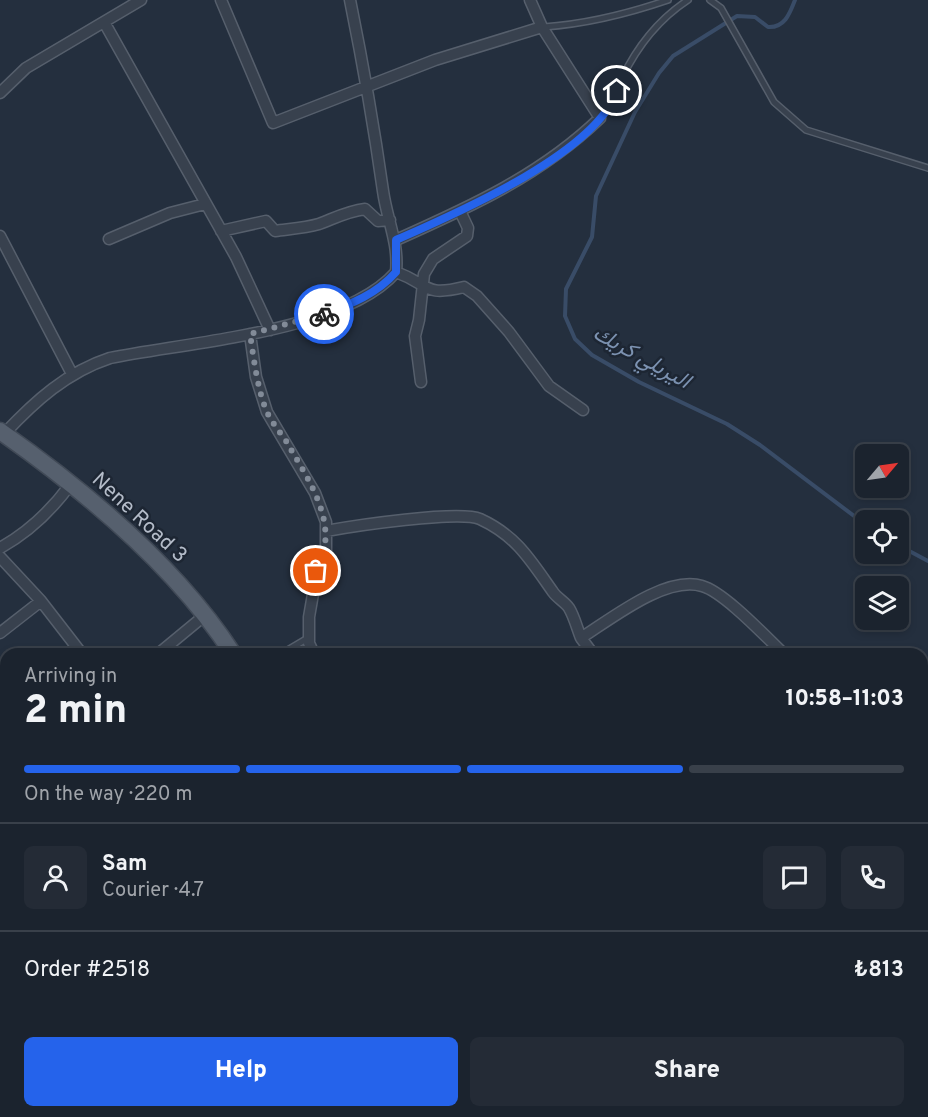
<!DOCTYPE html>
<html lang="en">
<head>
<meta charset="utf-8">
<style>
	:root { --surface:#1b232e; --page:#242b36; --text:#f1f3f6; --muted:#a0a4aa; --line:#39404a; --accent:#2563eb }
	body { margin:0; font-family:Overpass,Vazirmatn,sans-serif; background:var(--page); color:var(--text); height:100vh; display:flex; flex-direction:column; font-size:22px; white-space:nowrap }
	* { box-sizing:border-box; margin:0 }
	p { font-size:20px; color:var(--muted) }
	.icon { flex:none; width:33px; height:33px; fill:none; stroke:currentColor; stroke-width:2; stroke-linecap:round; stroke-linejoin:round }
	.map { position:relative; flex:1; overflow:hidden }
	.panel { position:absolute; left:0px; top:648px; width:928px; height:470px; display:flex; flex-direction:column; background:var(--surface); border-radius:18px 18px 0 0; box-shadow:0 3px 9px #0003,0 0 0 2px var(--line) }
	.panel>* { flex:none }
	.needle { width:39px; rotate:61deg }
	.controls { position:absolute; left:855px; top:444px; display:grid; gap:12px }
	.controls a { display:grid; place-items:center; width:54px; height:54px; border-radius:9px; background:var(--surface); box-shadow:0 3px 9px #0003,0 0 0 2px var(--line); font-size:30px }
	.pin { position:absolute; display:grid; place-items:center; width:51px; height:51px; color:#fff; margin:-26px; border:3px solid #fff; border-radius:50%; box-shadow:0 2px 6px #0007 }
	.courier { position:absolute; display:grid; place-items:center; width:60px; height:60px; margin:-30px; border:4px solid #2563eb; border-radius:50%; background:#fff; color:#222; box-shadow:0 2px 8px #0007 }
	.headline em { font-style:normal; font-weight:800 }
	.headline div { display:flex; flex-direction:column-reverse }
	.headline { display:flex; align-items:center; justify-content:space-between; height:102px; padding:0 24px }
	h1 { font-size:39px; font-weight:800; line-height:45px }
	.bar { display:grid; grid-template-columns:repeat(4,1fr); gap:9px 6px; align-content:center; height:72px; padding:0 24px }
	.bar i { height:8px; border-radius:4px; background:var(--line) }
	.bar .selected { background:var(--accent) }
	.bar p { grid-column:span 4 }
	.line { display:flex; align-items:center; gap:15px; padding:0 24px; border-top:2px solid var(--line) }
	.line div { flex:1 }
	.round { display:grid; place-items:center; flex:none; width:63px; height:63px; border-radius:9px; background:var(--page) }
	.button { display:flex; gap:12px; margin-top:auto; padding:12px 24px }
	.button a { flex:1; height:69px; border-radius:9px; background:var(--accent); color:#fff; font-size:24px; font-weight:800; line-height:69px; text-align:center }
	.button a+a { background:var(--page); color:var(--text) }
	.map>svg:first-child { display:block }
</style>
</head>
<body>
<div class="map">
<svg width="928" height="1117" viewBox="0 0 928 1117">
	<rect width="100%" height="100%" fill="#242f3e"/>
	<g fill="none" stroke-linecap="round" stroke-linejoin="round">
		<path stroke="#394c67" stroke-width="4" d="M795 0C790 13 785 28 768 27L755 17 737 16 673 56 659 73 635 112 596 196 592 237 566 289 565 316 575 339 592 355 639 382 727 424 760 445 866 525
			M898 545 928 561"/>
		<g stroke="#565f6c" stroke-width="8">
			<path id="lane" d="M710 0 721 8 774 102 806 130 928 168
				M544 27C587 24 627 14 668 0
				M600 118C613 103 614 95 622 78 637 47 659 19 688 0
				M281 654 308 638
				M195 1112 200 1117"/>
		</g>
		<g stroke="#565f6c" stroke-width="13">
			<path id="street" d="M221 0 273 123 435 60 542 27
				M104 22 236 257 270 330
				M0 93 26 68 141 0
				M221 231 266 221 275 231C289 229 305 228 319 224 335 218 348 211 365 209L378 221 390 220
				M0 236 72 374
				M109 239 170 213 205 204
				M396 240C470 207 541 175 600 118L542 27 530 0
				M396 272C431 285 423 297 464 287L477 296 509 332 549 386 583 410
				M250 334 256 377 267 412 315 493 326 522V556L317 571 309 617V643L314 654
				M421 382 415 336 419 320 424 274 433 259 467 236 468 228 460 211
				M4 434C35 401 67 372 110 358 187 342 344 332 396 272 399 243 387 220 383 191 374 127 363 64 350 0
				M326 531C353 526 459 510 480 519 517 536 531 561 553 592 557 598 565 602 569 608 574 616 577 628 581 638 611 619 666 575 702 586 724 592 766 637 784 654
				M0 548C29 532 50 512 70 485
				M0 557 41 601 82 654
				M0 633 41 601
				M581 638 593 654
				M158 654 204 616
				M922 769 928 776
				M0 782 6 777
				M0 876 6 871
				M0 984 6 979
				M0 1056 6 1061
				M0 1100 6 1096
				M61 1112 67 1117
				M293 1112 297 1117
				M375 1112 381 1117
				M495 1112 499 1117
				M901 1112 906 1117
				M835 1117 841 1112"/>
		</g>
		<g stroke="#565f6c" stroke-width="17">
			<path id="secondary" d="M333 1117 342 1112"/>
		</g>
		<g stroke="#414a57" stroke-width="19">
			<path id="primary" d="M0 431C84 490 177 567 233 654
				M922 982 928 978"/>
		</g>
		<use href="#lane" stroke="#38414e" stroke-width="5"/>
		<use href="#street" stroke="#38414e" stroke-width="10"/>
		<use href="#secondary" stroke="#465061" stroke-width="15"/>
		<use href="#primary" stroke="#56606e" stroke-width="16"/>
	</g>
	<g fill="none" stroke-linecap="round" stroke-linejoin="round">
		<path stroke="#828b98" stroke-width="6" stroke-dasharray="0 10.8" d="M316 571C342 526 309 481 286 441 279 431 271 421 266 410 257 386 254 360 250 334L324 314"/>
		<path stroke="#2563eb" stroke-width="8" d="M324 314C351 304 377 294 396 272V240C455 214 595 154 617 91"/>
	</g>
	<g text-anchor="middle" dominant-baseline="central" stroke-width="5" stroke-linejoin="round" paint-order="stroke">
		<g font-size="21" fill="#b4bcc9" stroke="#1d2633">
			<text transform="translate(139 518) rotate(43)">Nene Road 3</text>
		</g>
		<g font-size="22" font-style="italic" fill="#7c92b1" stroke="#1d2633">
			<text transform="translate(641 358) rotate(29)">اليريلي كريك</text>
		</g>
	</g>
</svg>
<div class="controls">
<a><svg class="needle" viewBox="-14 -14 28 28"><path d="M0-13l5 13h-10z" fill="#e53935"/><path d="M0 13l5-13h-10z" fill="#a0a4aa"/></svg></a>
<a><svg class="icon" aria-label="locate" viewBox="0 0 24 24"><circle cx="12" cy="12" r="6"/><path d="M12 2v4M12 18v4M2 12h4M18 12h4"/></svg></a>
<a><svg class="icon" aria-label="layers" viewBox="0 0 24 24"><path d="M12 4l9 5-9 5-9-5zM3 14l9 5 9-5"/></svg></a>
</div>
<div class="pin" style="left:316px;top:571px;background:#ea580c"><svg class="icon" aria-label="bag" viewBox="0 0 24 24"><path d="M5 8h14l-1 12H6zM9 8a3 3 0 0 1 6 0"/></svg></div>
<div class="pin" style="left:617px;top:91px;background:#1f2937"><svg class="icon" aria-label="home" viewBox="0 0 24 24"><path d="M3 11l9-7 9 7M6 9v11h12V9"/></svg></div>
<div class="courier" style="left:324px;top:314px"><svg class="icon" aria-label="bike" viewBox="0 0 24 24"><circle cx="6" cy="16" r="4"/><circle cx="18" cy="16" r="4"/><path d="M6 16l4-8h5l3 8M10 8l3 8H6M13 5h3"/></svg></div>
<section class="panel">
<div class="headline"><div><h1>2 min</h1><p>Arriving in</p></div><em>10:58–11:03</em></div>
<div class="bar"><i class="selected"></i><i class="selected"></i><i class="selected"></i><i></i><p>On the way · 220 m</p></div>
<div class="line" style="height:108px"><a class="round"><svg class="icon" aria-label="person" viewBox="0 0 24 24"><circle cx="12" cy="8" r="4"/><path d="M4 21q1-7 8-7t8 7"/></svg></a><div><b>Sam</b><p>Courier · 4.7</p></div><a class="round"><svg class="icon" aria-label="chat" viewBox="0 0 24 24"><path d="M4 5h16v11H9l-5 4z"/></svg></a><a class="round"><svg class="icon" aria-label="phone" viewBox="0 0 24 24"><path d="M5 4h4l2 5-3 2q2 4 5 5l2-3 5 2v4C11 20 4 13 5 4z"/></svg></a></div>
<div class="line" style="height:78px"><div>Order #2518</div><b>₺813</b></div>
<div class="button"><a>Help</a><a>Share</a></div>
</section>
</div>
</body>
</html>
